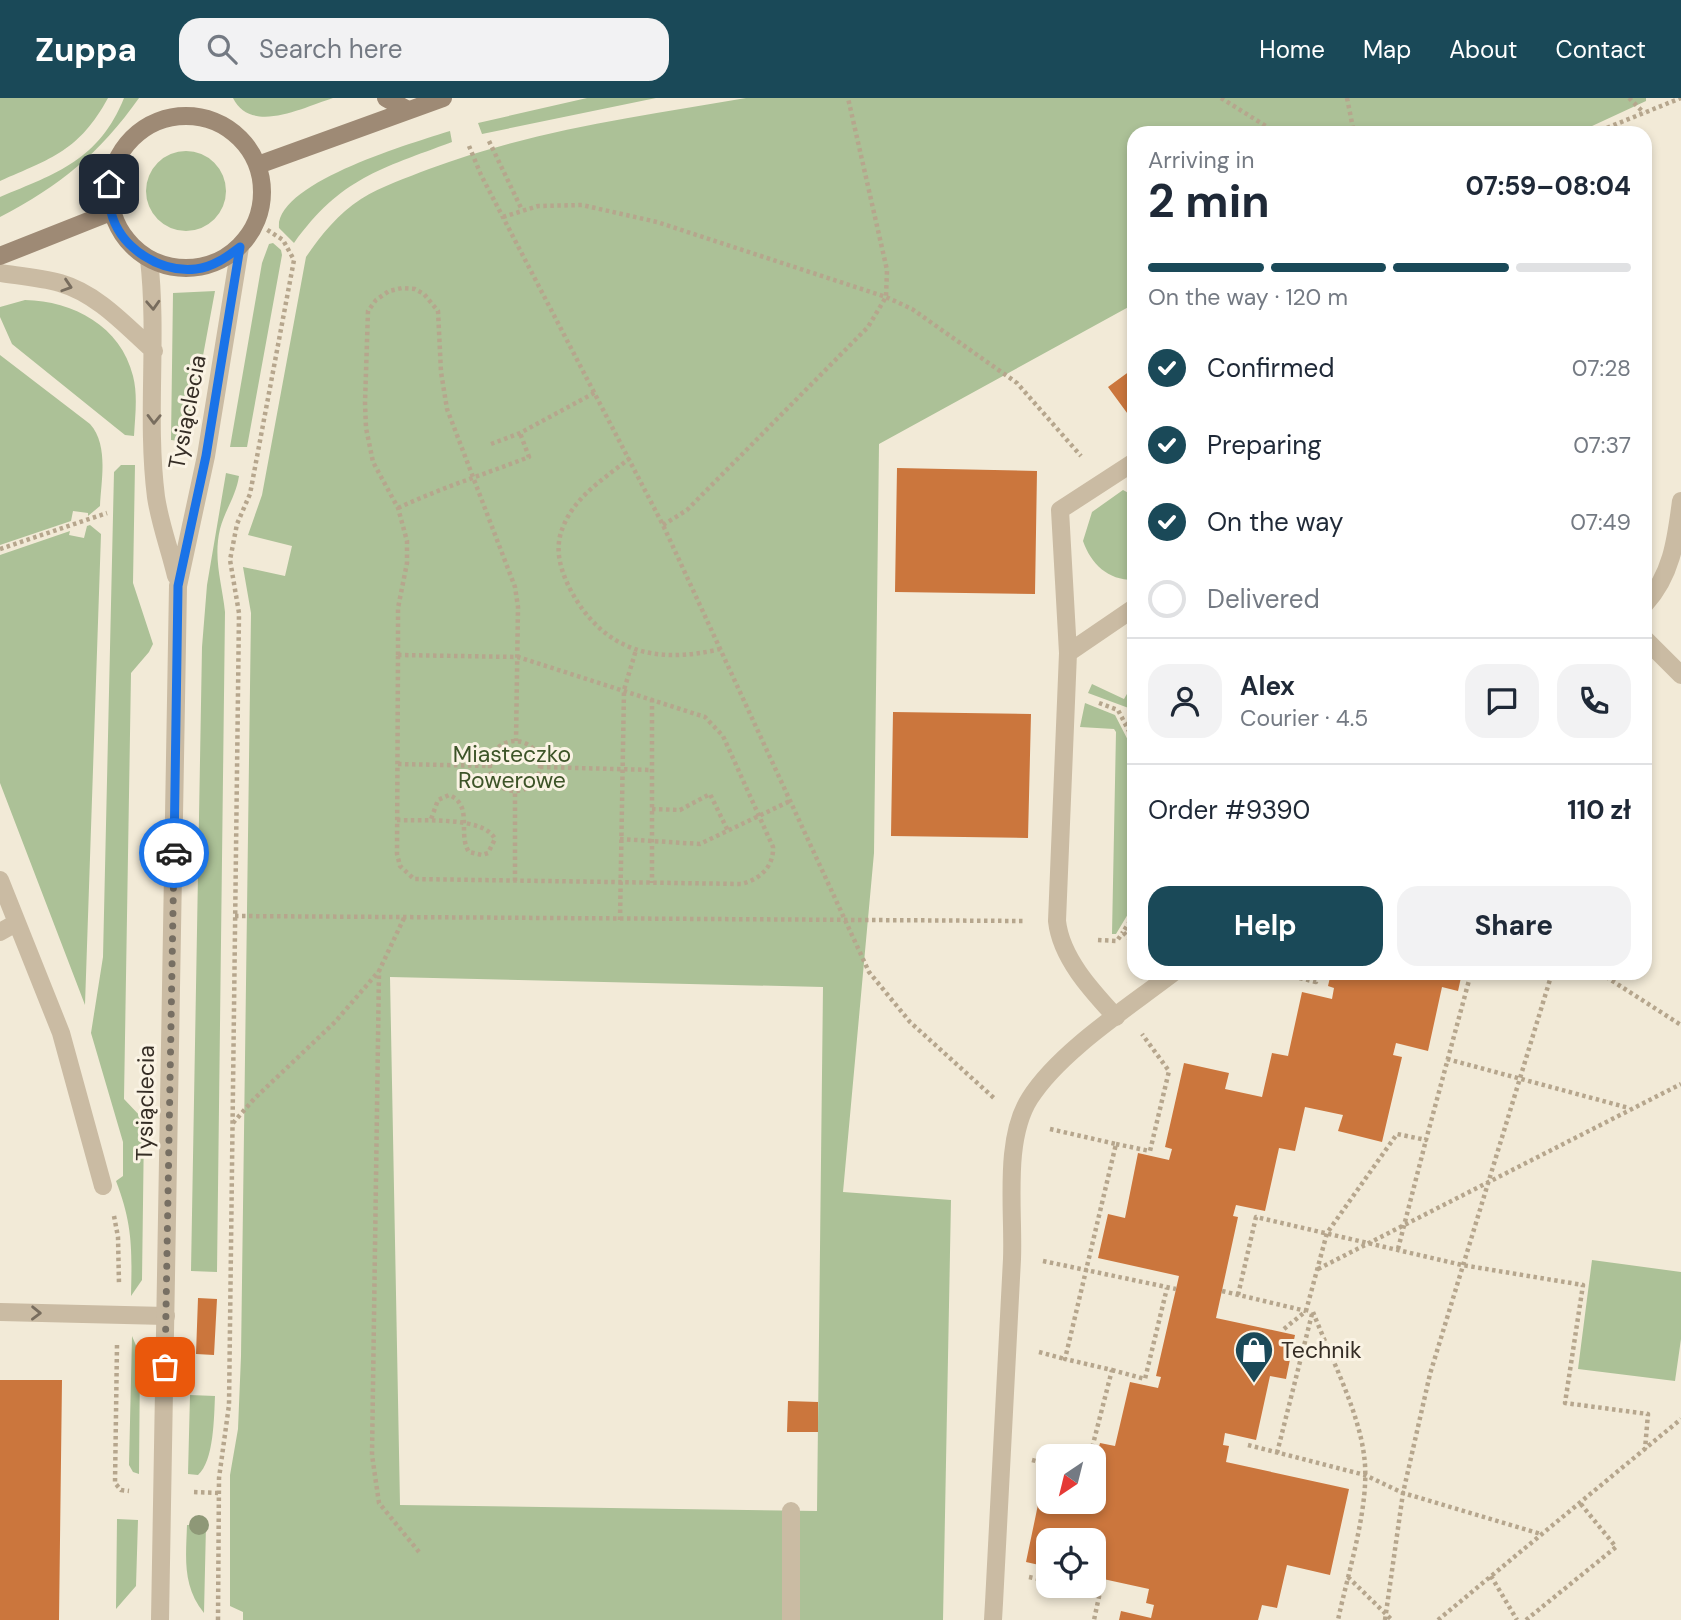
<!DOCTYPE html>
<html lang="en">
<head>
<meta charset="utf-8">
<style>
	:root { --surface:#fff; --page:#f2f2f3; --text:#1f2937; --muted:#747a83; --line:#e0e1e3; --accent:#1a4958 }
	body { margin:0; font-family:"DM Sans",sans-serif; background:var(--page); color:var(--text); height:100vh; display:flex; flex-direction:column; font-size:26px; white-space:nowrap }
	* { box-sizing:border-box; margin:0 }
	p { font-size:23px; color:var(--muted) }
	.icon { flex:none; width:38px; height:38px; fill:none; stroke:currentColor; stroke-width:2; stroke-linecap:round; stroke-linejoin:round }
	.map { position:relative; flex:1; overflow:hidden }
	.sheet { position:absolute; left:1127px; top:28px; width:525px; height:854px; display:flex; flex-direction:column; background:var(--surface); border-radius:21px; box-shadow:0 4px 10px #0003 }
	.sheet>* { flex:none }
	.needle { width:46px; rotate:215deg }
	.buttons { position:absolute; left:1036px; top:1346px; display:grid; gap:14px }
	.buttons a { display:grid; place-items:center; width:70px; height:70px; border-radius:14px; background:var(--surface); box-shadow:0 4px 10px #0003; font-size:35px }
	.pin { position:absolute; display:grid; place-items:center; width:60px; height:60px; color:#fff; margin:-30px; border-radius:14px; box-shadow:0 4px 10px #0006 }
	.courier { position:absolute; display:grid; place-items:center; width:70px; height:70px; margin:-35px; border:5px solid #1a73e8; border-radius:50%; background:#fff; color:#222; box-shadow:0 2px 9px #0007 }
	.summary em { font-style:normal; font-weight:700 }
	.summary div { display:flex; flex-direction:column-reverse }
	.summary { display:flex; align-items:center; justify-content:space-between; height:119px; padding:0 21px }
	h1 { font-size:46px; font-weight:700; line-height:52px }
	.bar { display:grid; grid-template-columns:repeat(4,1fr); gap:10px 7px; align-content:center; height:84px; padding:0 21px }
	.bar i { height:9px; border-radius:5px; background:var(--line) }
	.bar .active { background:var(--accent) }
	.bar p { grid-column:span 4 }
	.line { display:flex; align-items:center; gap:18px; padding:0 21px; border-top:2px solid var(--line) }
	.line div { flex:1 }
	.round { display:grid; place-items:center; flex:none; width:74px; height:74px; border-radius:21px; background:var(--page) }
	ol { padding:0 21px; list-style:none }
	li { display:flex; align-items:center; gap:21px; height:77px }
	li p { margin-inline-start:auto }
	li .icon { padding:7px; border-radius:50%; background:var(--accent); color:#fff; stroke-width:4 }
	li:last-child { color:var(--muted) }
	li i { width:38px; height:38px; border:4px solid var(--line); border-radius:50% }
	.action { display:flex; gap:14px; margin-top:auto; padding:14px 21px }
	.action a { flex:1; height:80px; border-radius:21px; background:var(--accent); color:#fff; font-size:28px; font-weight:700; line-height:80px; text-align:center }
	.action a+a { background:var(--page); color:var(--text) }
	header { display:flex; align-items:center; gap:42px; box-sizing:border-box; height:98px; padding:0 35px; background:var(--accent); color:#fff }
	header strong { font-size:33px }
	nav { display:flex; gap:38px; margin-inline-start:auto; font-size:24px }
	.search { width:490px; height:63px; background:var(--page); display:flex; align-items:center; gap:18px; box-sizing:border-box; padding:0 24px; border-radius:21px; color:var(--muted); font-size:26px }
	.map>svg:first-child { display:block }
</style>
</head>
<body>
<header>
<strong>Zuppa</strong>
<div class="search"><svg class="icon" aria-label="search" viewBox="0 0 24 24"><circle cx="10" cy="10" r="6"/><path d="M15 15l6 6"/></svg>Search here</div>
<nav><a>Home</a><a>Map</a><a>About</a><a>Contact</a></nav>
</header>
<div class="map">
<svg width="1681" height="1522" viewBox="0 0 1681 1522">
	<rect width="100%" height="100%" fill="#f2ead7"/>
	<path fill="#acc197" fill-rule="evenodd" d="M0 0H108C79 53 52 60 0 83Z
		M124 0H139C100 55 60 88 0 119V99C57 75 99 62 124 0Z
		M233 0H333C304 9 251 37 233 0Z
		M587 0H656L482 36 478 25Z
		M746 0H1646V3L1577 35H1134V206L879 346 874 755 843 1094 951 1102 943 1522H243V1514L230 1508V1377L238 1331 241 1258 251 515 243 469 285 478 292 448 248 437 262 397 306 159C321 137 338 116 361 101 382 88 406 80 429 71 530 33 640 18 746 0ZM390 879 823 889 817 1413 400 1407Z
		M450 33 452 44C380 71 341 80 294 145L279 130C275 84 416 44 450 33Z
		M146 93a40 40 0 1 1 80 0a40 40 0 1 1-80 0Z
		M273 145 281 152 282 157 247 349H230L262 165 269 146Z
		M215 193 187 344 171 342 173 195Z
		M25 202C73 203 121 228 133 278 138 297 135 319 134 338L125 337 115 329 12 246 0 219V209Z
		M0 257 90 326C109 347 101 383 100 408L88 418V415L73 413 71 423 0 447Z
		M121 367H135L133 485 153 546 149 554 131 575 124 1001 141 1019 144 1029 142 1182 131 1198C132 1153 133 1127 116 1083L123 1078V1044L91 935 103 859 114 374Z
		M226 375 239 378C236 398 225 412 220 431 213 461 222 485 225 514L217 1174 191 1173 202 549 207 487Z
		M1123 392 1134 398 1133 482C1108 482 1091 466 1083 443L1092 414Z
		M90 427 101 436 85 907 0 685V457L70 433 69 437 84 440 87 428Z
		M1134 584V612L1088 595 1092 586 1124 601Z
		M1085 605 1115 617 1134 654V806L1116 836H1112L1116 634 1114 631 1080 629Z
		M1592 1162 1681 1174V1241L1675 1283 1578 1271Z
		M132 1238 140 1257 139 1376 133 1374 129 1367Z
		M190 1297 215 1298C214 1319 214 1363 198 1377L188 1376Z
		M117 1421 138 1422 136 1488 116 1511Z
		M187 1427H206L204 1515C182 1488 186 1459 187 1427Z"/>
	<path fill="#cb763d" d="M1134 270V316L1130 319 1108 289Z
		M897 370 1037 373 1035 496 895 494Z
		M893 614 1031 616 1028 740 891 738Z
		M1331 875H1462L1458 893 1442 889 1428 953 1396 945 1393 957 1402 959 1382 1044 1338 1033 1343 1017 1305 1009 1295 1053 1279 1050 1265 1113 1236 1107 1233 1118 1238 1119 1216 1220 1295 1237 1286 1281 1270 1278 1256 1342 1225 1335 1223 1347 1229 1348 1226 1364 1349 1391 1330 1477 1287 1467 1277 1510 1262 1507 1258 1522H1119L1121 1513 1151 1520 1154 1507 1146 1505 1149 1491 1094 1479V1442H1048V1469L1026 1464 1044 1378 1048 1379V1404H1094V1368L1100 1345 1115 1348 1130 1284 1158 1290 1161 1279 1156 1278 1179 1178 1098 1160 1108 1116 1125 1120 1138 1055 1169 1062 1172 1051 1165 1049 1184 965 1229 975 1225 991 1262 999 1272 955 1288 958 1302 894 1332 901 1334 890 1328 888Z
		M198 1200 217 1201 214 1257 196 1256Z
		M0 1282H62L59 1522H0Z
		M788 1303 818 1304V1334H787Z"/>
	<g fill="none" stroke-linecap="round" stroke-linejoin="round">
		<path stroke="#b6a68d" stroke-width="4.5" stroke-dasharray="3.5 3.5" stroke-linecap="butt" d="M1221 0 1277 35
			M1347 0 1354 35
			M1629 0 1644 15
			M1594 35 1681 0
			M489 43 522 112
			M469 48 481 77 663 427 869 874 910 924 995 1001
			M503 119 538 108 582 107 657 124 886 199 912 211 1017 285 1081 358
			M491 346 520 335 596 294
			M630 360C605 380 575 398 563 429 554 450 560 471 570 491 603 553 654 567 720 551
			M398 410C441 390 485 376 529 359L520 335
			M663 427 687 412 868 229 886 199 887 172 848 0
			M0 451 107 415
			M398 557 518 559 705 619 723 638 773 749C774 769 759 782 741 786L414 781 400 768 397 756Z
			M398 557V510L407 465V443L398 410 373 364 366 330 365 305 368 213 376 202 389 193 402 190 415 191 424 196 438 213 441 274 447 311 515 489 518 509 516 643
			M652 601V785
			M1099 605 1118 612 1134 643
			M1126 627 1134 621
			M490 668a25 25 0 1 1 50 0a25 25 0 1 1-50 0Z
			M398 666 491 668
			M540 669 652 672
			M652 711 680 712 710 696 728 733
			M397 722C421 723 484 718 495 741L488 755 482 757 469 754C457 736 474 707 449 697L438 702 430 724
			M620 741 700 746 790 703
			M515 783V694
			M1134 817 1123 834 1134 846
			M235 818 1024 823
			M404 820 379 873 372 1357 379 1405 419 1454
			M620 822 624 592 636 552
			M1098 842 1117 843 1123 834
			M1279 875 1316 884 1318 875
			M1600 875 1681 927
			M1447 961 1629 1010
			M233 1025 254 1001 335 924 379 873
			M1050 1031 1116 1046 1065 1261 1112 1272 1090 1358
			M1116 1046 1150 1053 1169 973 1142 936
			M114 1118 118 1139 119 1186
			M1398 1151 1426 1042
			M1043 1163 1176 1191
			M1318 1171 1681 986
			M1222 1193 1306 1213
			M1238 1197 1256 1119 1462 1167 1583 1187 1565 1305 1648 1316 1645 1351
			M1313 1214C1330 1258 1358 1311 1364 1357 1371 1405 1348 1474 1338 1522
			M1284 1231 1306 1213 1327 1135 1397 1036 1426 1042 1471 875
			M117 1247 115 1385 121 1392 129 1393
			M1039 1254 1065 1261
			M1112 1272 1145 1281 1167 1190
			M1248 1347 1365 1377 1403 1395 1541 1436
			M1277 1355 1312 1216
			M1032 1362 1048 1366
			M194 1394 218 1395
			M1491 1478 1517 1522
			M1029 1479 1048 1483
			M1348 1479 1392 1522
			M1069 1488 1100 1494 1094 1522
			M218 1522 219 1380 229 1307 239 515 230 462 237 426 250 396 294 162 283 142 266 131
			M1385 1522 1403 1395 1430 1276 1552 875
			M1438 1522 1681 1321
			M1526 1522 1616 1449 1580 1405"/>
		<path stroke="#cabba3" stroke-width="18" d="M1068 555 1060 412 1134 364
			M0 782 61 935 103 1088
			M0 834 16 825
			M1116 919C1092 893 1061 860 1057 823L1068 555 1134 510
			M0 1214 166 1218
			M791 1413V1522"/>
		<path stroke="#cabba3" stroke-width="18" d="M149 161C158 240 146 320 156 399 160 426 170 452 176 478
			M0 175C20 178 41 180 60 185 98 196 126 228 154 253
			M1645 506C1672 477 1676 441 1681 403
			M1645 541 1681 577
			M160 1522 178 488 206 358 240 149
			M993 1522C1000 1402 1006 1282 1012 1161 1014 1113 1003 1042 1030 1000 1060 953 1129 909 1173 875"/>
		<path stroke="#9e8a75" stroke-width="18" d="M386 0 406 11
			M110 94a76 76 0 1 1 152 0a76 76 0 1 1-152 0Z
			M258 67 443 0
			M0 158 111 114"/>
	</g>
	<circle fill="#8e9877" cx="199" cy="1427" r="10"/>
	<defs><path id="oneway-chevron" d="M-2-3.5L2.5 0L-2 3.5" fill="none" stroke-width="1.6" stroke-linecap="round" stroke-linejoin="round" transform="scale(1.75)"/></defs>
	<g stroke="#786d5e">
		<use href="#oneway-chevron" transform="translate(67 188) rotate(18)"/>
		<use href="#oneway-chevron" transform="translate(153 207) rotate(87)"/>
		<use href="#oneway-chevron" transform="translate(154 321) rotate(91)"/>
		<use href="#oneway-chevron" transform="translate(36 1215) rotate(1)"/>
	</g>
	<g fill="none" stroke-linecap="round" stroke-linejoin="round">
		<path stroke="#776f63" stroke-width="7" stroke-dasharray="0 12.6" d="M165 1269 174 755"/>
		<path stroke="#1a73e8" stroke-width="9" d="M109 86C110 95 109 105 111 114 120 150 160 175 196 171 213 169 227 159 240 149L206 358 178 488 174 755"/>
	</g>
	<defs>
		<g id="shop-pin" transform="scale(2.0125)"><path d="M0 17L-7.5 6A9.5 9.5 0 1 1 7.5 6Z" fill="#1a4958" stroke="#faf3e4"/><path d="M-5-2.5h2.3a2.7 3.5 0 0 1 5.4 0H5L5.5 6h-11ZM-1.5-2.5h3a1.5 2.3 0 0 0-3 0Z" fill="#fff"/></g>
	</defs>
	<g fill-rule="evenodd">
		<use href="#shop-pin" x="1254" y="1252"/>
	</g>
	<g text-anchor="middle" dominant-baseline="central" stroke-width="6" stroke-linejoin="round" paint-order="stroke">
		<g font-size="23" fill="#352d25" stroke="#faf3e4">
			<text transform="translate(187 314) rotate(-79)">Tysiąclecia</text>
			<text transform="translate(145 1005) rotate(-89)">Tysiąclecia</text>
		</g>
		<g font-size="23" fill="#3d5428" stroke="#faf3e4">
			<text x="512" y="656">Miasteczko<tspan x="512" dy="26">Rowerowe</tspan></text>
		</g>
		<g font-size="23" fill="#352d25" stroke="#faf3e4" text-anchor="start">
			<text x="1281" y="1252">Technik</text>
		</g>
	</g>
</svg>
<div class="buttons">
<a><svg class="needle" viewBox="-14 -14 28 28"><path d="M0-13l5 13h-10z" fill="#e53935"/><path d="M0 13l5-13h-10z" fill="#747a83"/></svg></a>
<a><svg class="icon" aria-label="locate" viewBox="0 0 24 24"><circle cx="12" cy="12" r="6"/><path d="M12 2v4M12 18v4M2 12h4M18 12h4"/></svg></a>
</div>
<div class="pin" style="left:165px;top:1269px;background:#ea580c"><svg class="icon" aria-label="bag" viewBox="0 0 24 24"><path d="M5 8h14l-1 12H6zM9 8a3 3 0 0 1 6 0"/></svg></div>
<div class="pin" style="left:109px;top:86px;background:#1f2937"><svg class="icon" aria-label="home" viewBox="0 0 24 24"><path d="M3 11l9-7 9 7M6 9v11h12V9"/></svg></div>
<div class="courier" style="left:174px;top:755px"><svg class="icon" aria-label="car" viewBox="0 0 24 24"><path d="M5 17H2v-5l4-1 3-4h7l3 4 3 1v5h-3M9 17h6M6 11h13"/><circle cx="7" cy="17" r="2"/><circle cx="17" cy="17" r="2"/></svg></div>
<section class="sheet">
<div class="summary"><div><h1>2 min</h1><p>Arriving in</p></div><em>07:59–08:04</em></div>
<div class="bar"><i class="active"></i><i class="active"></i><i class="active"></i><i></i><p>On the way · 120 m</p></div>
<ol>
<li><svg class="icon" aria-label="check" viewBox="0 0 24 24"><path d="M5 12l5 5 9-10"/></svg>Confirmed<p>07:28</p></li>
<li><svg class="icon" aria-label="check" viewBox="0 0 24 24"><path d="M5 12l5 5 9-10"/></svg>Preparing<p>07:37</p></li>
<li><svg class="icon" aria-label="check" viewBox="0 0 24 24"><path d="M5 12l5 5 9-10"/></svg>On the way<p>07:49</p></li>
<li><i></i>Delivered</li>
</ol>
<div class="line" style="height:126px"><a class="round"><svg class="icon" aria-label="person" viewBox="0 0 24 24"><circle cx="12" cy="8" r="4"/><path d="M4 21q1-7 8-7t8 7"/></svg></a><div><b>Alex</b><p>Courier · 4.5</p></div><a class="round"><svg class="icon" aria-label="chat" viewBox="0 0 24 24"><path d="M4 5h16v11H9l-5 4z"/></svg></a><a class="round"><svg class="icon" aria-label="phone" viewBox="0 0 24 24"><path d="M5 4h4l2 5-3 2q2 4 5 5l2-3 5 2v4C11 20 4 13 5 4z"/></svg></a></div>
<div class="line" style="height:91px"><div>Order #9390</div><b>110 zł</b></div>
<div class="action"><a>Help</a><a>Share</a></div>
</section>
</div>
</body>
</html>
